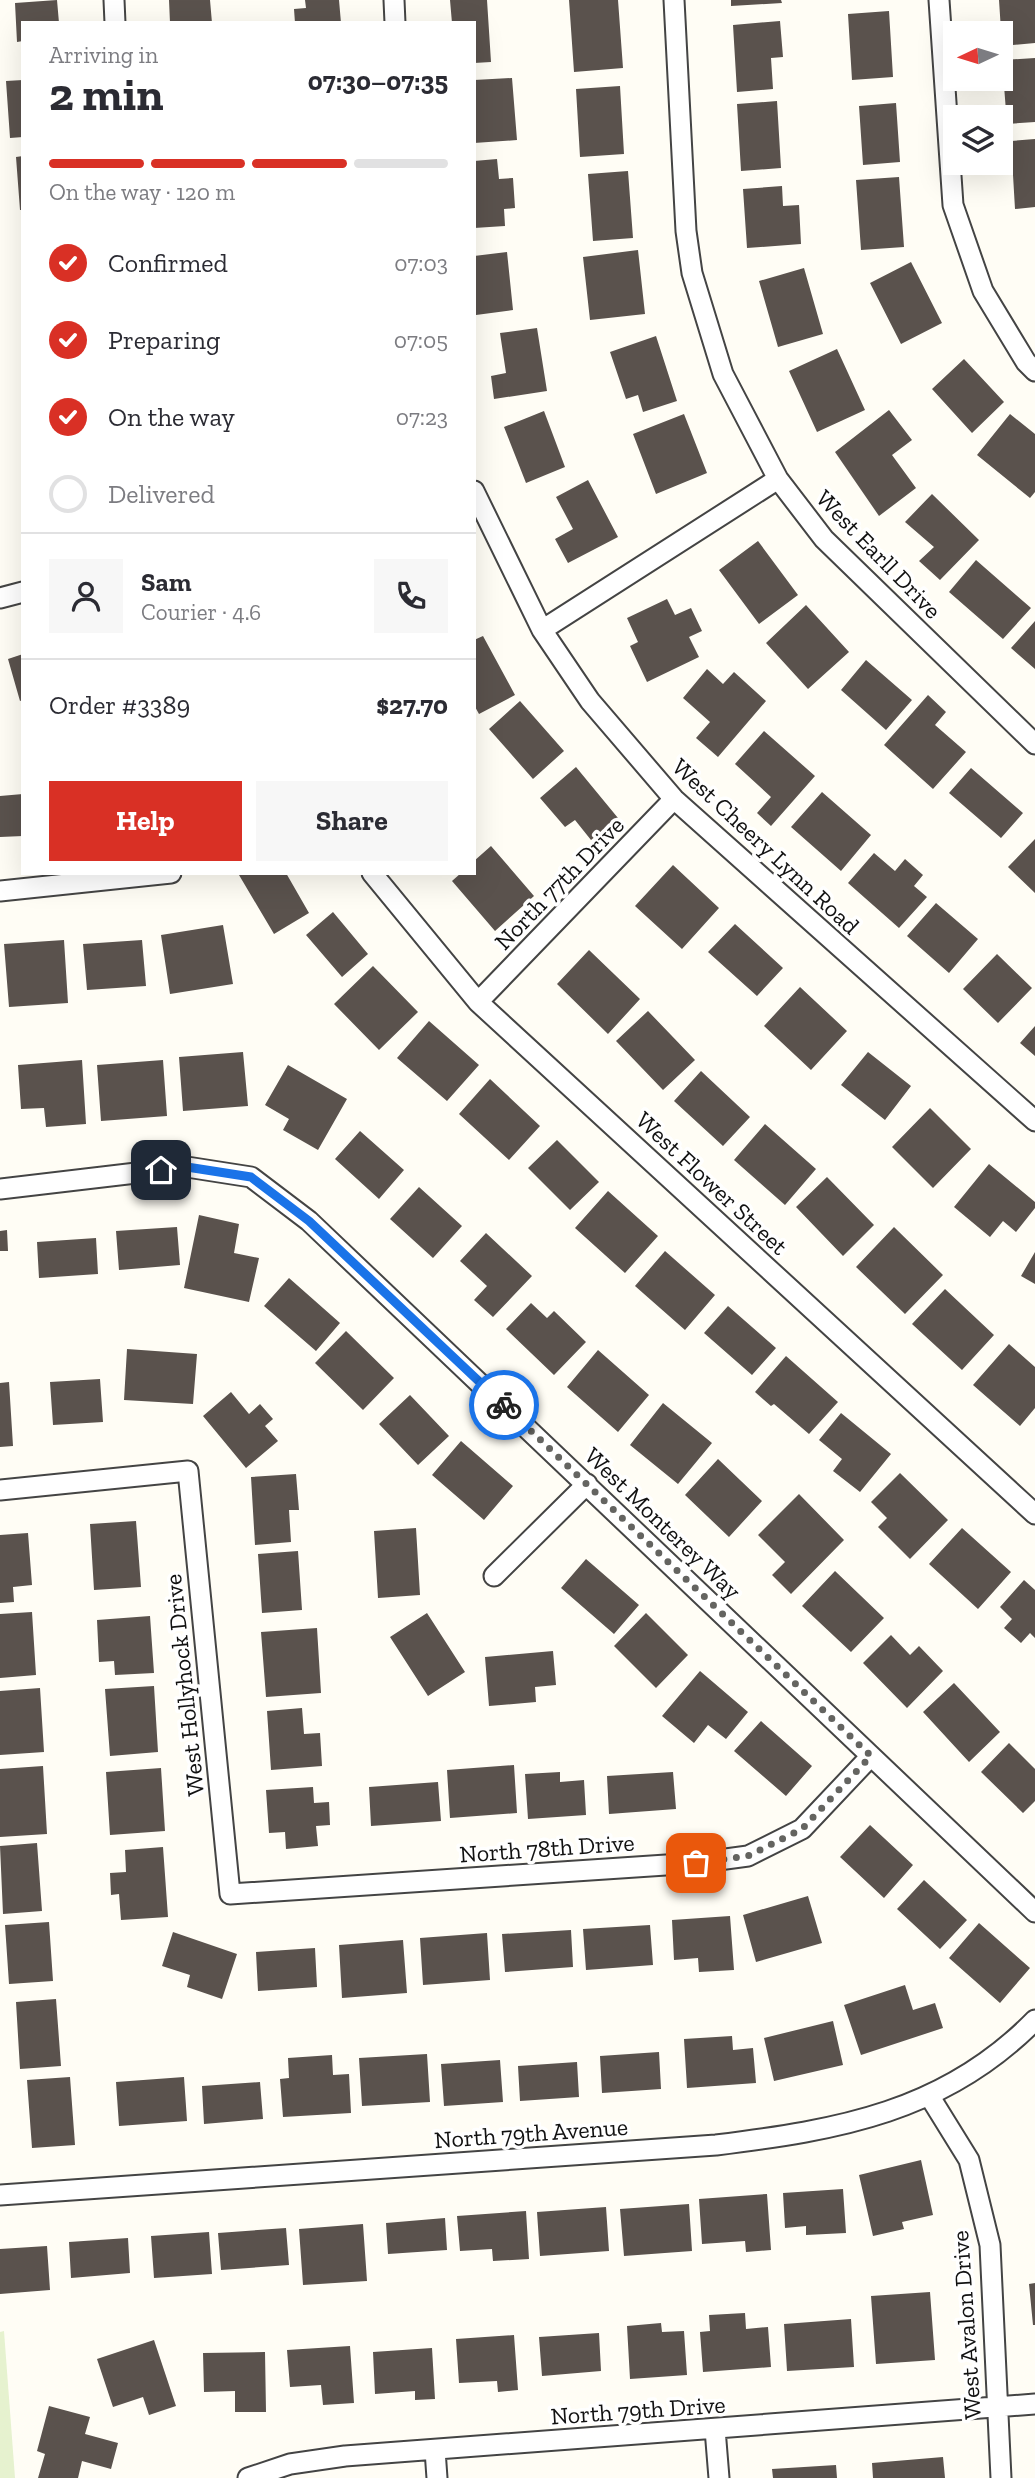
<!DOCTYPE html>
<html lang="en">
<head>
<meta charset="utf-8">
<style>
	:root { --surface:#fff; --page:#f7f7f7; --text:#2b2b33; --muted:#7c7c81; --line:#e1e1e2; --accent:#d93025 }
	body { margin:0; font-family:"Zilla Slab",serif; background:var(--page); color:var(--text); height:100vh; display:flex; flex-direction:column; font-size:26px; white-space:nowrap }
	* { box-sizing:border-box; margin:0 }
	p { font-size:23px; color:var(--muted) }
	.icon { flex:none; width:38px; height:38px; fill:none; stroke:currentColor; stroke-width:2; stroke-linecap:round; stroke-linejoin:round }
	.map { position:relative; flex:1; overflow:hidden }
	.details { position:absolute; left:21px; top:21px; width:455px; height:854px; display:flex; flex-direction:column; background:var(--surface); border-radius:0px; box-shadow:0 7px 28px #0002 }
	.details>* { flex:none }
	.needle { width:46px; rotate:266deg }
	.fabs { position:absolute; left:943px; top:21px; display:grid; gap:14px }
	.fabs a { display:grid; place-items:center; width:70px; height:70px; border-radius:0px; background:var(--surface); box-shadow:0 7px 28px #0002; font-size:35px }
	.pin { position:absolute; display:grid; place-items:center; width:60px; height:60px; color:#fff; margin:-30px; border-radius:14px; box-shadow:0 4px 10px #0006 }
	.courier { position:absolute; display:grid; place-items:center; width:70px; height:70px; margin:-35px; border:5px solid #1a73e8; border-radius:50%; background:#fff; color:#222; box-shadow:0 2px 9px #0007 }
	.headline em { font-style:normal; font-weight:800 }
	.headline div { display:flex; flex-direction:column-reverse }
	.headline { display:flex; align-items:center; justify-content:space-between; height:119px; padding:0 28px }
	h1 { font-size:46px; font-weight:800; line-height:52px }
	.bar { display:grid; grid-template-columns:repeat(4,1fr); gap:10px 7px; align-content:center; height:84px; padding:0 28px }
	.bar i { height:9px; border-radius:5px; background:var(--line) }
	.bar .on { background:var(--accent) }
	.bar p { grid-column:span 4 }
	.line { display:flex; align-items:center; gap:18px; padding:0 28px; border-top:2px solid var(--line) }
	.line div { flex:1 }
	.round { display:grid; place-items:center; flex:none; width:74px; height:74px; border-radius:0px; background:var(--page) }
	ol { padding:0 28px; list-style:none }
	li { display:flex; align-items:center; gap:21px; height:77px }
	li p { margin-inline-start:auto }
	li .icon { padding:7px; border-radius:50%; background:var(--accent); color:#fff; stroke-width:4 }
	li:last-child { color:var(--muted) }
	li i { width:38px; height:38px; border:4px solid var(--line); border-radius:50% }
	.cta { display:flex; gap:14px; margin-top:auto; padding:14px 28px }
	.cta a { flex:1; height:80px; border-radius:0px; background:var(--accent); color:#fff; font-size:28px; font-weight:800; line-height:80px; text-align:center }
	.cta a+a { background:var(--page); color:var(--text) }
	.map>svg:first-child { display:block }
</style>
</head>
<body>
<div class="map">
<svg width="1035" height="2478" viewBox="0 0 1035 2478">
	<rect width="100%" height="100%" fill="#fffdf5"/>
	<path fill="#e6f2cf" d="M4 2331 15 2478H0V2332Z"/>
	<path fill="#5a524d" d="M57 0 59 23H23V41L17 42 15 3Z
		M169 0H210L212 23H170Z
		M305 0H339L341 23H295L294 9 306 8Z
		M450 0H487L491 62 474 63V23H452Z
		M569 0H618L623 68 574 72Z
		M731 0H781L782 3 731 6Z
		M999 0H1035V43L1002 46Z
		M889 11 893 77 852 80 848 14Z
		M780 21 783 57 771 58 773 89 737 92 733 25Z
		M1035 58V122L1007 124 1002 60Z
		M512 78 517 140 474 143V80Z
		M23 80V137L10 138 6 81Z
		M620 86 624 154 580 157 576 89Z
		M777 101 781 168 741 171 737 104Z
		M896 103 900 162 863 165 859 106Z
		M1035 139V207L1015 209 1011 141Z
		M23 156V210H20L16 157Z
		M497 159 499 179 513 178 515 208 504 209 505 226 474 228V161Z
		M628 171 633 238 593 241 588 174Z
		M899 177 904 247 861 250 856 180Z
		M782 186 783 206 799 205 801 244 747 248 743 189Z
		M638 250 645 314 590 320 583 257Z
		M507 252 513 310 476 315 474 256Z
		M911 262 942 323 901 344 870 283Z
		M804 268 823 334 778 347 759 281Z
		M537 328 547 391 494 399 491 376 506 373 500 333Z
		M656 336 677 401 643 412 638 395 626 399 610 352Z
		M837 349 865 410 817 432 789 371Z
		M964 359 1004 402 972 433 932 389Z
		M889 410 912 440 892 455 916 488 879 516 835 452Z
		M544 411 565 467 526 483 504 427Z
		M684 414 707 473 656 494 633 434Z
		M1010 414 1035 434V492L1030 498 977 455Z
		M588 480 618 537 568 563 555 539 573 529 556 497Z
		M932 494 979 540 940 580 919 561 934 547 905 522Z
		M758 541 798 595 759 624 719 570Z
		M976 560 1031 608 1003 639 949 592Z
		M667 599 675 615 691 608 702 631 689 637 699 657 647 682 630 646 638 642 627 618Z
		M806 605 849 652 808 689 766 643Z
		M1035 621V669L1011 648Z
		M483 636 515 695 479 714 474 705V640Z
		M23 654V700L20 701 8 659Z
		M866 660 912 700 886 730 841 690Z
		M707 669 723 684 734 672 766 701 718 757 696 738 710 722 683 698Z
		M928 695 946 712 935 725 966 752 933 789 884 745Z
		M520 701 564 751 533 779 489 729Z
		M764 731 815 776 771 826 757 813 771 797 735 764Z
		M576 767 618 818 591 840 575 820 565 827 540 798Z
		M971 768 1023 813 1001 838 949 793Z
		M822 792 871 835 841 871 791 827Z
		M23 794V836L0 837V796Z
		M1035 839V893L1008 867Z
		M491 846 534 896 495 931 452 881 461 873H474V861Z
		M874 853 895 871 905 859 923 875 914 886 927 897 899 928 848 883Z
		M673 865 719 908 682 949 635 906Z
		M242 873H286L309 913 274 934 239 875Z
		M936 903 978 939 949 973 907 936Z
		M333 912 368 954 342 977 306 935Z
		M735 924 783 968 757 996 708 952Z
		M223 925 233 984 170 994 161 935Z
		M64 940 68 1003 9 1007 4 944Z
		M142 940 146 986 87 990 83 944Z
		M589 950 640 999 608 1034 557 984Z
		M997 954 1032 988 998 1023 963 989Z
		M373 966 418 1012 379 1050 334 1004Z
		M800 987 847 1031 811 1070 764 1026Z
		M648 1011 695 1060 663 1090 616 1041Z
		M429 1021 479 1065 447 1101 397 1058Z
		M1035 1026V1056L1020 1043Z
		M243 1052 248 1106 183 1111 179 1057Z
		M868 1052 911 1086 885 1120 841 1085Z
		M82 1060 86 1124 46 1127 44 1108 21 1109 18 1065Z
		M163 1060 167 1116 101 1121 97 1065Z
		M288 1065 347 1099 318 1150 283 1130 289 1119 265 1105Z
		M701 1071 750 1117 723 1146 674 1101Z
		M490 1079 540 1126 509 1160 459 1114Z
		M930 1108 971 1149 933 1188 892 1147Z
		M765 1124 816 1169 785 1205 734 1160Z
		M360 1131 404 1170 379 1199 335 1159Z
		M557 1140 599 1182 570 1210 528 1168Z
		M989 1164 1035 1202V1208L1016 1232 1003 1221 990 1237 954 1207Z
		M827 1177 874 1225 843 1256 796 1207Z
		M419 1187 462 1226 433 1258 390 1219Z
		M608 1191 658 1236 625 1273 575 1228Z
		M199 1215 239 1224 234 1253 259 1258 249 1302 184 1288Z
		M177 1227 180 1265 119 1270 116 1231Z
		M894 1227 943 1275 905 1314 856 1267Z
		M7 1230 8 1251H0V1231Z
		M486 1233 532 1276 493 1317 474 1300 487 1286 460 1261Z
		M96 1238 98 1274 39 1278 37 1242Z
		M665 1251 715 1295 685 1330 635 1286Z
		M1035 1252V1284L1021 1276Z
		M289 1278 340 1323 316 1351 264 1306Z
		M945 1289 994 1335 962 1370 912 1324Z
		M531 1303 547 1318 554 1311 586 1342 554 1375 506 1329Z
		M728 1306 776 1348 752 1375 704 1333Z
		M346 1331 394 1378 363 1410 315 1363Z
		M1009 1344 1035 1367V1408L1020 1426 973 1385Z
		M127 1349 197 1354 193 1404 124 1400Z
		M598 1350 649 1395 618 1432 567 1387Z
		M786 1356 838 1402 809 1434 774 1404 771 1406 755 1392Z
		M100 1379 103 1422 53 1425 50 1382Z
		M9 1382 13 1446 0 1447V1383Z
		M231 1392 249 1414 260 1404 273 1419 265 1426 278 1441 246 1468 203 1416Z
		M410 1395 449 1436 418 1465 379 1424Z
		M663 1403 712 1443 678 1484 630 1445Z
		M841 1413 891 1454 860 1492 833 1471 842 1459 819 1440Z
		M461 1441 513 1486 484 1520 432 1475Z
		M718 1459 762 1501 729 1537 685 1495Z
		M900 1473 948 1520 910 1559 878 1527 887 1518 871 1502Z
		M296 1474 299 1510H289L291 1542 255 1545 251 1477Z
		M799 1494 844 1540 791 1594 772 1575 785 1562 758 1535Z
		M136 1521 141 1587 94 1590 90 1524Z
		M416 1528 420 1595 378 1598 374 1531Z
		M962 1528 1011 1572 978 1609 929 1564Z
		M28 1533 32 1585 13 1587 14 1602 0 1603V1535Z
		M298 1551 302 1610 262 1613 258 1554Z
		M586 1559 639 1605 614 1634 561 1588Z
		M835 1571 884 1618 851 1652 802 1606Z
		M1024 1580 1035 1590V1638L1030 1633 1021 1643 1004 1628 1012 1619 1000 1607Z
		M32 1612 36 1675 0 1678V1614Z
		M427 1613 465 1672 428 1696 390 1637Z
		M646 1613 688 1655 656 1688 614 1646Z
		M150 1616 154 1673 115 1675 114 1661 99 1662 97 1620Z
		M317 1628 321 1693 266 1697 261 1632Z
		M891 1635 910 1655 919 1646 943 1671 907 1708 863 1663Z
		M553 1651 556 1685 535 1687 536 1702 489 1706 485 1657Z
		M700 1671 748 1712 726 1739 708 1725 694 1743 662 1716Z
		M954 1683 1000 1732 969 1762 923 1712Z
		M154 1686 158 1752 110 1756 105 1689Z
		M40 1688 44 1752 0 1755V1691Z
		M302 1708 304 1734 320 1733 322 1766 271 1770 267 1711Z
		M761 1721 812 1766 786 1796 734 1751Z
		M1009 1743 1035 1769V1801L1023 1813 981 1772Z
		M514 1765 517 1813 450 1818 447 1770Z
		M43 1766 47 1834 0 1837V1769Z
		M161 1768 165 1831 110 1835 106 1772Z
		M560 1772V1782L584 1780 586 1815 528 1819 525 1774Z
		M673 1772 676 1809 609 1814 607 1776Z
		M438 1782 441 1821 371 1826 369 1787Z
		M313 1787 314 1803 329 1802 330 1825 316 1826 318 1846 286 1849 285 1832 269 1833 266 1790Z
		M870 1825 913 1865 884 1898 840 1857Z
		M37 1843 42 1911 3 1914 0 1846Z
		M163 1847 168 1917 121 1920 119 1894 111 1895 110 1873 126 1872 125 1850Z
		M924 1880 967 1920 940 1949 897 1909Z
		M808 1896 822 1943 756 1962 743 1915Z
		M730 1916 734 1970 699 1972 698 1958 674 1960 672 1920Z
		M49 1922 53 1981 9 1984 5 1925Z
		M979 1923 1030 1968 1000 2003 949 1958Z
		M650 1925 653 1965 586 1970 583 1929Z
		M571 1930 573 1967 505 1972 502 1934Z
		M173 1932 237 1954 222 1999 187 1987 190 1975 162 1966Z
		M487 1933 490 1980 423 1985 420 1938Z
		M403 1940 407 1993 342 1998 339 1945Z
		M315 1948 317 1987 258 1991 256 1952Z
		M905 1985 913 2010 935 2003 943 2028 861 2055 844 2005Z
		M56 1999 61 2066 20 2069 16 2002Z
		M833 2021 843 2065 774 2081 764 2038Z
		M732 2036 733 2050 753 2048 756 2083 687 2088 684 2039Z
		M659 2052 661 2089 602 2093 600 2056Z
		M427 2054 430 2102 362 2106 359 2058Z
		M332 2055 333 2075 349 2074 351 2113 283 2117 280 2079 289 2078 288 2058Z
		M500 2060 503 2102 444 2106 441 2064Z
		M577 2062 579 2097 520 2101 518 2066Z
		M70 2077 75 2145 32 2148 27 2080Z
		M184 2077 187 2121 119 2126 116 2082Z
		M260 2082 263 2119 204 2124 202 2086Z
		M921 2160 933 2215 902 2222 904 2229 873 2236 859 2175Z
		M843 2189 846 2233 806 2235V2226L785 2228 783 2193Z
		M767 2194 771 2250 746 2252 745 2241 702 2244 699 2199Z
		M689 2204 692 2251 624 2256 620 2209Z
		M606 2207 609 2251 540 2256 537 2212Z
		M526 2211 529 2259 493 2261 492 2249 460 2251 457 2216Z
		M445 2218 447 2250 388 2254 386 2223Z
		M363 2224 367 2281 303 2285 299 2229Z
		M286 2228 289 2265 221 2270 218 2233Z
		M209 2232 212 2274 154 2278 151 2236Z
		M128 2238 130 2273 71 2278 69 2242Z
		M47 2246 50 2290 0 2294V2249Z
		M1035 2283V2325H1033L1029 2284Z
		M930 2292 935 2360 876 2364 871 2296Z
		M745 2313 746 2329 768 2327 771 2367 703 2372 700 2332 710 2331 709 2315Z
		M851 2319 854 2367 787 2371 784 2324Z
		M661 2323 662 2332 684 2331 687 2375 630 2379 627 2326Z
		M599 2333 601 2371 542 2376 539 2337Z
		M514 2335 518 2390 498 2392 497 2381 459 2383 456 2339Z
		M154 2340 176 2406 149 2415 143 2397 113 2407 97 2359Z
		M350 2346 354 2403 323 2405 321 2385 290 2387 287 2350Z
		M432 2348 435 2399 415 2400V2391L375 2394 373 2352Z
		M265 2352 266 2412H235V2391L204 2392 203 2353Z
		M49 2406 90 2417 85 2434 118 2443 111 2469 82 2461 78 2478H38L45 2454 37 2451Z
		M943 2457 945 2478H873L872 2463Z
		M836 2465 837 2478H773L772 2469Z"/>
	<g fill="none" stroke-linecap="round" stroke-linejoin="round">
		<g stroke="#444" stroke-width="23">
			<path id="minor" d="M114 0 115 23
				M394 0 395 23
				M674 0 686 231 692 273 723 374 778 479 824 539 1035 744
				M939 0 953 205 983 291 1026 362 1035 371
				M474 491 542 630 590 701 674 799 1035 1121
				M0 598 23 592
				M542 630 778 479
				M372 873 478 1002 1035 1514
				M0 891 171 873
				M478 1002 674 799
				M0 1189 187 1167 251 1177 309 1221 1035 1912
				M0 1490 188 1471 230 1894 696 1863 748 1856 802 1829 871 1756
				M494 1576 587 1484
				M930 2097 969 2160 990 2245 1001 2478
				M0 2195 716 2145C838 2130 945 2112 1035 2020
				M715 2429 719 2478
				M435 2450 437 2478
				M248 2478 290 2464 345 2456 1035 2404"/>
		</g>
		<use href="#minor" stroke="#fff" stroke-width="19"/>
	</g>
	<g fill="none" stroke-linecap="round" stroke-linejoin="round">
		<path stroke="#646461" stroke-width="7" stroke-dasharray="0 12.6" d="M504 1405 871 1756 802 1829 748 1856 696 1863"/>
		<path stroke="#1a73e8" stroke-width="9" d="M161 1170 187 1167 251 1177 309 1221 504 1405"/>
	</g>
	<g text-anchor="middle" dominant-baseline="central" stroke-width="7" stroke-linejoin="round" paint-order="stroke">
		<g font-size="24" fill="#111" stroke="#fff">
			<text transform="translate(879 554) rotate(46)">West Earll Drive</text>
			<text transform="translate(766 846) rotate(43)">West Cheery Lynn Road</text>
			<text transform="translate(559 883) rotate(-46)">North 77th Drive</text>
			<text transform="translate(712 1183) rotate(43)">West Flower Street</text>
			<text transform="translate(663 1523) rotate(44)">West Monterey Way</text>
			<text transform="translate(184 1685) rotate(-96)">West Hollyhock Drive</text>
			<text transform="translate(547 1848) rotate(-4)">North 78th Drive</text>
			<text transform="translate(531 2133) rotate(-4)">North 79th Avenue</text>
			<text transform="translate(966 2325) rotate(-94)">West Avalon Drive</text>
			<text transform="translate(638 2410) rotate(-4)">North 79th Drive</text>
		</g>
	</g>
</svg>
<div class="fabs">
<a><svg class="needle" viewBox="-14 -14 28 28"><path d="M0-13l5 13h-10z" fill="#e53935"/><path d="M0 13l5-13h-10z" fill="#7c7c81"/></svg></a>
<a><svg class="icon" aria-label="layers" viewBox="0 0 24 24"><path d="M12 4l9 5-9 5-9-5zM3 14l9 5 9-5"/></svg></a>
</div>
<div class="pin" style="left:696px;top:1863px;background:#ea580c"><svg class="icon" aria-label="bag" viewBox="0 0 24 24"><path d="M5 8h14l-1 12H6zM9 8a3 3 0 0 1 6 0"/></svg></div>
<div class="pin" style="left:161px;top:1170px;background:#1f2937"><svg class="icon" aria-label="home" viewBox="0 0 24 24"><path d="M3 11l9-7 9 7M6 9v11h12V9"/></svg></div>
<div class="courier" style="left:504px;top:1405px"><svg class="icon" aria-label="bike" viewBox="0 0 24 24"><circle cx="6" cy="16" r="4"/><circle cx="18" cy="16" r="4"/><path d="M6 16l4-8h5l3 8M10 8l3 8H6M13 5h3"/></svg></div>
<section class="details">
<div class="headline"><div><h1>2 min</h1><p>Arriving in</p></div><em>07:30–07:35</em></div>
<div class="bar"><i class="on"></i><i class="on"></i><i class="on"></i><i></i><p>On the way · 120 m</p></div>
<ol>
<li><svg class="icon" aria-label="check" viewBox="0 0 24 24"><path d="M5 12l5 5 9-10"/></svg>Confirmed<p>07:03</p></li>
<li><svg class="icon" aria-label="check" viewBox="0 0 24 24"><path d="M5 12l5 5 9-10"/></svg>Preparing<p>07:05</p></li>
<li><svg class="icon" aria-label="check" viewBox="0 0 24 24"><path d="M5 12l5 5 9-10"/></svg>On the way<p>07:23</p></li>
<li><i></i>Delivered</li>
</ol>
<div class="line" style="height:126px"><a class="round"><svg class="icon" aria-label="person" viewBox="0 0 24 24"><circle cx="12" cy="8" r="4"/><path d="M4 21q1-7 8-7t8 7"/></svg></a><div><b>Sam</b><p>Courier · 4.6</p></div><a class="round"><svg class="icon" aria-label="phone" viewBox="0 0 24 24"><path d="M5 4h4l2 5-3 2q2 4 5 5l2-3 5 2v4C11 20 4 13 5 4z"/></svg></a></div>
<div class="line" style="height:91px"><div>Order #3389</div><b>$27.70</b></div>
<div class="cta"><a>Help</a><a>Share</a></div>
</section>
</div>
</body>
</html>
